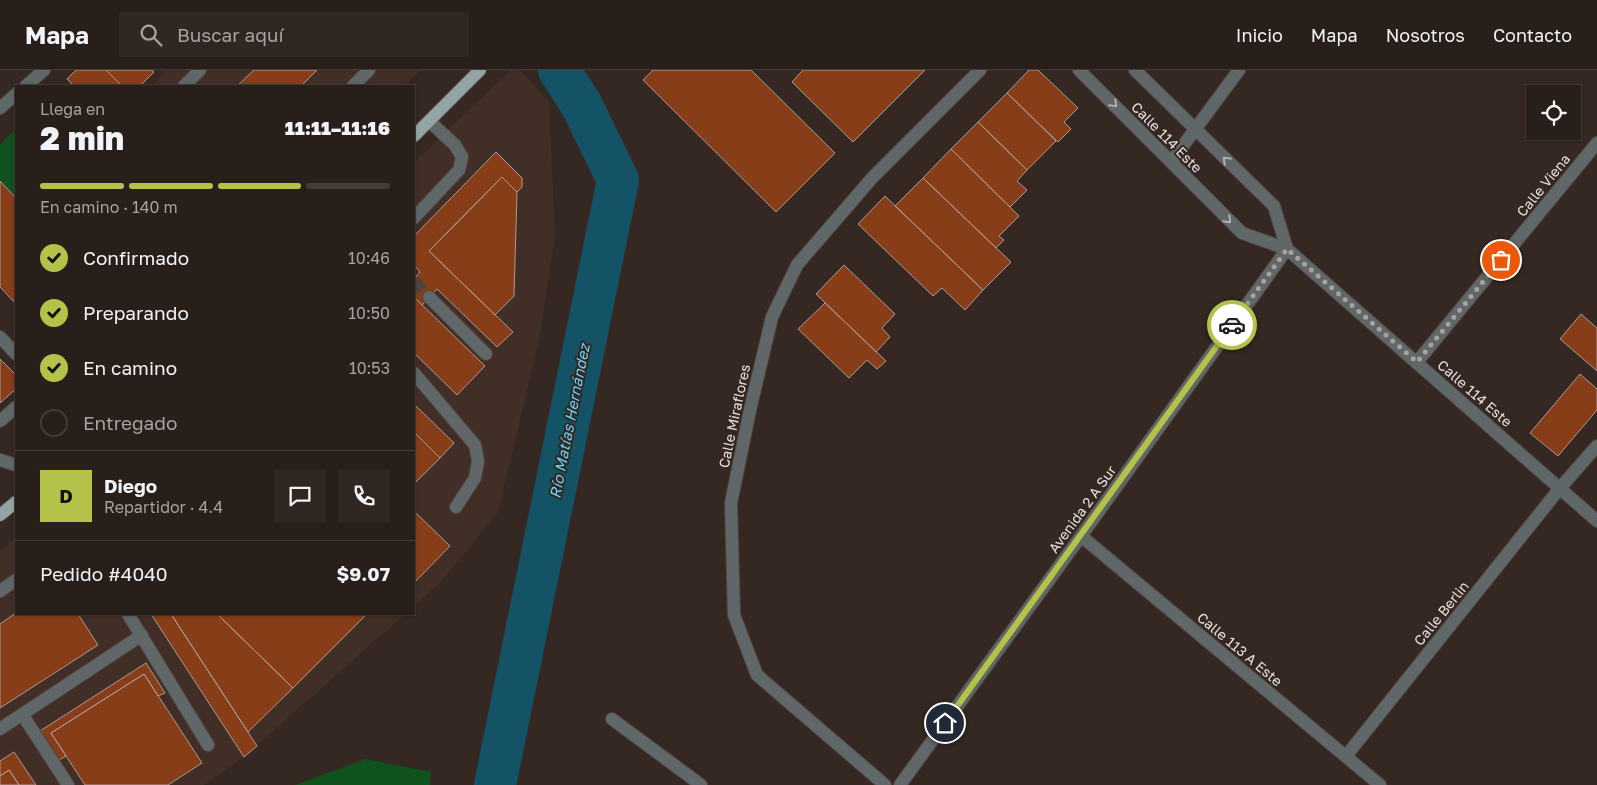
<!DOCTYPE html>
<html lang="es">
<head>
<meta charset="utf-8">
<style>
	:root { --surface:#281e1a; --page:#302723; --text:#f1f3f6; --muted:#a5a2a2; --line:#443c39; --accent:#b5c249 }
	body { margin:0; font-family:"Golos Text",sans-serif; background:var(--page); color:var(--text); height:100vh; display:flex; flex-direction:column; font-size:19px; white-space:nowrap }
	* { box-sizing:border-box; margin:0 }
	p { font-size:16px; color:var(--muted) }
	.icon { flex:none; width:28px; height:28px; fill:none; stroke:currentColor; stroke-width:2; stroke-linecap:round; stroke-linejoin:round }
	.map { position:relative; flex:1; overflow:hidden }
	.panel { position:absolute; left:15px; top:15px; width:400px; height:530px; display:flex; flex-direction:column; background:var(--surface); border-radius:0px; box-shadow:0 1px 4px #0004,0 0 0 1px var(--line) }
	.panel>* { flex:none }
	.controls { position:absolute; left:1526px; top:15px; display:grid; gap:10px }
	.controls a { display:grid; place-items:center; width:55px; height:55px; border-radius:0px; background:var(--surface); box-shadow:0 1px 4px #0004,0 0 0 1px var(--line); font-size:25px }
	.pin { position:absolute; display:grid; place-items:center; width:42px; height:42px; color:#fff; margin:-21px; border:2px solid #fff; border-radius:50%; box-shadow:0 1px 5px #0007 }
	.courier { position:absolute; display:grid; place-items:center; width:50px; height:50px; margin:-25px; border:4px solid #b5c249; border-radius:50%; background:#fff; color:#222; box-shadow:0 1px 6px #0007 }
	.summary em { font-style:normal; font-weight:800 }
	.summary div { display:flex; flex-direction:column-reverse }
	.summary { display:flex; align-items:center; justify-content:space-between; height:85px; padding:0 25px }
	h1 { font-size:32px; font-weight:800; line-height:38px }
	.bar { display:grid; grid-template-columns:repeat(4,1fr); gap:8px 5px; align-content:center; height:60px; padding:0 25px }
	.bar i { height:6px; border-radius:4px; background:var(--line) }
	.bar .selected { background:var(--accent) }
	.bar p { grid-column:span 4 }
	.line { display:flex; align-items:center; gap:12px; padding:0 25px; border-top:1px solid var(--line) }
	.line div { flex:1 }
	.round { display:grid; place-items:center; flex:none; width:52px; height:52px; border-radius:0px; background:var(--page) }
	ol { padding:0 25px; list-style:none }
	li { display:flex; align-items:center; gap:15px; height:55px }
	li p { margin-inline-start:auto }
	li .icon { padding:5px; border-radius:50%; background:var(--accent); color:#111; stroke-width:4 }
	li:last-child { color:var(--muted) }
	li i { width:28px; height:28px; border:2px solid var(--line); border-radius:50% }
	header { display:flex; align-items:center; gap:30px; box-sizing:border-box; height:70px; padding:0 25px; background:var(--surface); border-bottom:1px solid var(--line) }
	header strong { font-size:24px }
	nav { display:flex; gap:28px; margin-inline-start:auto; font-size:18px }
	.search { width:350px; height:45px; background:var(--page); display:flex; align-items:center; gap:12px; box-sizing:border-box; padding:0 18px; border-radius:0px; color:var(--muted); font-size:19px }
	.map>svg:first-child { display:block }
</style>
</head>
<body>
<header>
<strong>Mapa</strong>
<div class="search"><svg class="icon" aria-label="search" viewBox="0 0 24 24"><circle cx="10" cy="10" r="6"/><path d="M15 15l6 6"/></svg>Buscar aquí</div>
<nav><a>Inicio</a><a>Mapa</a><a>Nosotros</a><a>Contacto</a></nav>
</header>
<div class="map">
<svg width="1597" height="715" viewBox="0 0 1597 715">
	<rect width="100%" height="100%" fill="#352823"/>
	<path fill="#412e26" d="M168 0H421L404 16H152Z
		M511 0H520L549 32 555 166 539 271 498 442 440 513 414 536V92Z
		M16 467V544H405L244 687 204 715H0V481Z"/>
	<path fill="#10521e" d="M16 58V128L0 111V75Z
		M366 689 431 702 430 715H295Z"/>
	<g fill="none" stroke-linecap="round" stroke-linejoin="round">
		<path stroke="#145366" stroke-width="42" d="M495 715 618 110 581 34 559 0"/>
	</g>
	<path fill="#883d19" stroke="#ab9b94" d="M76 0H106L122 16H74L67 9Z
		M106 0H152L154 2 140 16H122Z
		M254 0H317L301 16H237Z
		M653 0H751L835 83 776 142 643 10Z
		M803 0H925L853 72 792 12Z
		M1029 0H1038L1078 38 1064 52 1071 59 1058 72 1007 23Z
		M1007 23 1056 71 1027 100 978 52Z
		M978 52 1027 100 1017 111 1027 120 1010 137 951 79Z
		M951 79 1019 146 999 166 1004 170 996 178 923 108Z
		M496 82 522 108V117L517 122 502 107 429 181 513 262 497 277 437 219 422 235 414 227V209L420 202 414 195V166Z
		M502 107 517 122 514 226 495 245 429 181Z
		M923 108 1011 192 983 220 895 136Z
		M0 111 16 128V234L0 217Z
		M885 126 983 220 965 240 942 218 933 226 858 154Z
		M844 195 895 244 882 258 890 267 876 282 816 224Z
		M414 227 485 296 457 325 414 283Z
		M825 233 886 291 877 299 867 290 849 308 798 259Z
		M1581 244 1597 258V301L1560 269Z
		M0 289 16 305V319L0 333Z
		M1580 304 1597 319V340L1558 386 1530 363Z
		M414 334 454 373 440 388 414 362Z
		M414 362 440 388 414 414Z
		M414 441 450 476 414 513Z
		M16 543 78 544 98 575 0 638V554Z
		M151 544H171L257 676 244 687Z
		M171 544H217L293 618 248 662Z
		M217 544H367L293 618Z
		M146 593 165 623 158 626 144 604 51 663 66 686 59 690 40 661Z
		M144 604 202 693 168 715H85L51 663Z
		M14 682 36 715H19L9 700 0 706V691Z
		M9 700 19 715H0V706Z"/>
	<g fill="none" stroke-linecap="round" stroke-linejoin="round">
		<path stroke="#50443f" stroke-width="12" stroke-dasharray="12 6" stroke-linecap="butt" d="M414 211 429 227"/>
		<g stroke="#524541" stroke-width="14">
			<path id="minor" d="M1079 0 1242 163 1287 179 1274 136 1135 0
				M26 16 44 0
				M184 16 200 0
				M353 16 369 0
				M0 38 16 24
				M1171 92 1239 0
				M414 148 459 100 462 87 455 75 429 51
				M429 227 486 284
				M0 267 16 284
				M1417 292 1597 73
				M414 303 475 375 478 391 475 408 456 437
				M0 351 16 337
				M0 390 16 395
				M1081 466 1380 715
				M0 521 16 510
				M128 544 208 675
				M22 644 68 715
				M612 649 701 715
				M0 659 142 565
				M1346 686 1560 418 1597 376
				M885 715 757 605 734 545 731 433 750 340 772 247 797 195 872 108 980 0
				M900 715 1081 466 1287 179 1597 451"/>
		</g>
		<g stroke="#524541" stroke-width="14">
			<path id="major" d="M414 66 480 0
				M0 445 16 432"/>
		</g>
		<use href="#minor" stroke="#606769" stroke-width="12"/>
		<use href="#major" stroke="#93a3a6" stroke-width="12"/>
	</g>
	<defs><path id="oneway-chevron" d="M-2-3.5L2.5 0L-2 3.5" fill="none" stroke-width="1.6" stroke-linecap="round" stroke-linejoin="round" transform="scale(1.25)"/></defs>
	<g stroke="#b2b0af">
		<use href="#oneway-chevron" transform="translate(1114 34) rotate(45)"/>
		<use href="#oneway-chevron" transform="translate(1226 90) rotate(-136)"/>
		<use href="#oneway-chevron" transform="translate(1228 150) rotate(45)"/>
	</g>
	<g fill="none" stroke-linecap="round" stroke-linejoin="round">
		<path stroke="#aaa09c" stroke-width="5" stroke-dasharray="0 9" d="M1232 255 1287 179 1417 292 1501 190"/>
		<path stroke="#b5c249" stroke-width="6" d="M945 653 1232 255"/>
	</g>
	<g text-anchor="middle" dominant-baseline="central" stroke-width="4" stroke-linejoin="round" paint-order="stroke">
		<g font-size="14" fill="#e9e0dd" stroke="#352823">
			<text transform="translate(1167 67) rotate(45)">Calle 114 Este</text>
			<text transform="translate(1543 115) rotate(-51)">Calle Viena</text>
			<text transform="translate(1475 323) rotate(41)">Calle 114 Este</text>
			<text transform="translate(734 346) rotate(-78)">Calle Miraflores</text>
			<text transform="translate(1082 439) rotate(-54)">Avenida 2 A Sur</text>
			<text transform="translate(1441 543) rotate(-51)">Calle Berlin</text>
			<text transform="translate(1240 579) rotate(40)">Calle 113 A Este</text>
		</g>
		<g font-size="15" font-style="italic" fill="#66d7fd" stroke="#352823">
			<text transform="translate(569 351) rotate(-79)">Río Matías Hernández</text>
		</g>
	</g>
</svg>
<div class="controls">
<a><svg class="icon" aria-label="locate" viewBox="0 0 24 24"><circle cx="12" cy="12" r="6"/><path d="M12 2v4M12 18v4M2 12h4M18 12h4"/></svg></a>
</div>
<div class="pin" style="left:1501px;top:190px;background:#ea580c"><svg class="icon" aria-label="bag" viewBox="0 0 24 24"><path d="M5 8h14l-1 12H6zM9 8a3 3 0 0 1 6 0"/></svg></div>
<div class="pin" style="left:945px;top:653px;background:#1f2937"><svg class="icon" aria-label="home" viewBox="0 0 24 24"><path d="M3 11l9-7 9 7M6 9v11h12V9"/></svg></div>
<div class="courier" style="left:1232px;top:255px"><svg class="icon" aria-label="car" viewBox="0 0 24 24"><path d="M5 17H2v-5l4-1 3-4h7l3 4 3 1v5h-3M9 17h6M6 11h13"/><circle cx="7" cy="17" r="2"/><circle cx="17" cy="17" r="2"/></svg></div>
<section class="panel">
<div class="summary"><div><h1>2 min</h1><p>Llega en</p></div><em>11:11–11:16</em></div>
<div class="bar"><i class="selected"></i><i class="selected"></i><i class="selected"></i><i></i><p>En camino · 140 m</p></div>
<ol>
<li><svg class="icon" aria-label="check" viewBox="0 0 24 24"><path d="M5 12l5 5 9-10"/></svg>Confirmado<p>10:46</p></li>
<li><svg class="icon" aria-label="check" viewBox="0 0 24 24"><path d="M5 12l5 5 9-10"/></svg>Preparando<p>10:50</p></li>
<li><svg class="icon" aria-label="check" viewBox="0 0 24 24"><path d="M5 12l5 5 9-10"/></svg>En camino<p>10:53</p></li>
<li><i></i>Entregado</li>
</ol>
<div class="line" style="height:90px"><b class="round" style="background:var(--accent);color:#111">D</b><div><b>Diego</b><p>Repartidor · 4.4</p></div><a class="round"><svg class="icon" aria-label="chat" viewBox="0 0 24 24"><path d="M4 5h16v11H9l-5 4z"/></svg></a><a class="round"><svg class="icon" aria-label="phone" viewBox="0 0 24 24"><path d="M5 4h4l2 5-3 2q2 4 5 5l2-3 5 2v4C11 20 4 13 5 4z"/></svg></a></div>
<div class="line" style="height:65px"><div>Pedido #4040</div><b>$9.07</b></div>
</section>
</div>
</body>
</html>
